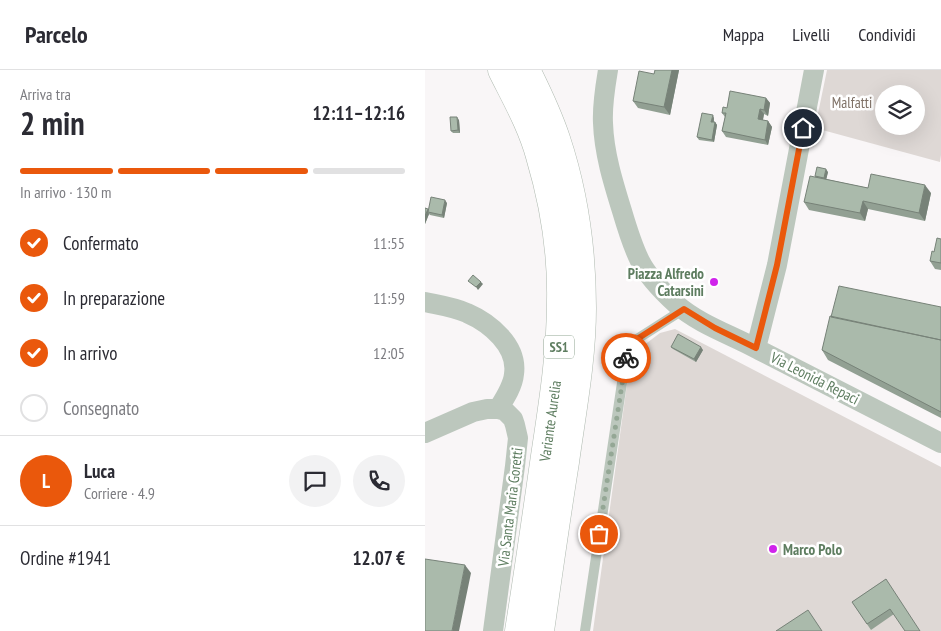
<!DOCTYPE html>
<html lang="it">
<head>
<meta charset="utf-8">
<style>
	:root { --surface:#fff; --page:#f2f2f3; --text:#2b2b33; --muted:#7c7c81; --line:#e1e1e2; --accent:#ea580c }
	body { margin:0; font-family:"PT Sans Narrow",sans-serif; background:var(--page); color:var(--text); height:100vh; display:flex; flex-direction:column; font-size:19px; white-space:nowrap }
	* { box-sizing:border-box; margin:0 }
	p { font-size:16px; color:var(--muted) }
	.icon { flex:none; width:28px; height:28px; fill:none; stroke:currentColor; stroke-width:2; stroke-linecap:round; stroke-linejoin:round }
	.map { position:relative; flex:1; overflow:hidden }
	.side { display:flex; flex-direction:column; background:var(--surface); width:425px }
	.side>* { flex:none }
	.fabs { position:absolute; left:450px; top:15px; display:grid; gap:10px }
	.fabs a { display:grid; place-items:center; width:50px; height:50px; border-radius:50%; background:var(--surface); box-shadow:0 5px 20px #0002; font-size:25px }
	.pin { position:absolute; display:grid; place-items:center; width:42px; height:42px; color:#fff; margin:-21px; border:2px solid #fff; border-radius:50%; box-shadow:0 1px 5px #0007 }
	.courier { position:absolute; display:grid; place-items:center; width:50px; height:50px; margin:-25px; border:4px solid #ea580c; border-radius:50%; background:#fff; color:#222; box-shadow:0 1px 6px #0007 }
	.summary em { font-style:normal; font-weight:700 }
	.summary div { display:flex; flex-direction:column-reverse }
	.summary { display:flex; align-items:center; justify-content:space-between; height:85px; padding:0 20px }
	h1 { font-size:32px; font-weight:700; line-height:38px }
	.bar { display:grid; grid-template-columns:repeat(4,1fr); gap:8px 5px; align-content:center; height:60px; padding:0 20px }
	.bar i { height:6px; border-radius:4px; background:var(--line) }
	.bar .active { background:var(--accent) }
	.bar p { grid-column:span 4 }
	.line { display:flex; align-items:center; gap:12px; padding:0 20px; border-top:1px solid var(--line) }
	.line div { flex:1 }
	.round { display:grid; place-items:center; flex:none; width:52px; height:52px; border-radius:26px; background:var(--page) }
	ol { padding:0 20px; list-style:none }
	li { display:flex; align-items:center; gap:15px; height:55px }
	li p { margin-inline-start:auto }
	li .icon { padding:5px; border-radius:50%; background:var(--accent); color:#fff; stroke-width:4 }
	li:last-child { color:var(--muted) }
	li i { width:28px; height:28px; border:2px solid var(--line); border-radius:50% }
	header { display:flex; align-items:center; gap:30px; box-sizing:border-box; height:70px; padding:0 25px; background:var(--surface); border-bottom:1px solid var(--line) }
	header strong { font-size:24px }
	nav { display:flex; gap:28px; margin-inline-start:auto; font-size:18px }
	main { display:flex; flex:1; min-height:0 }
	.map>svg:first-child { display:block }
</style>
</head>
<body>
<header>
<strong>Parcelo</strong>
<nav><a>Mappa</a><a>Livelli</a><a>Condividi</a></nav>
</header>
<main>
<section class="side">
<div class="summary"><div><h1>2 min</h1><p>Arriva tra</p></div><em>12:11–12:16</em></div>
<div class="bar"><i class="active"></i><i class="active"></i><i class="active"></i><i></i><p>In arrivo · 130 m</p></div>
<ol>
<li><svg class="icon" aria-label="check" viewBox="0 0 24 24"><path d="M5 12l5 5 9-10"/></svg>Confermato<p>11:55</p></li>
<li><svg class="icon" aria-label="check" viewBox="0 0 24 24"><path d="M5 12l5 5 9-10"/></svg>In preparazione<p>11:59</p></li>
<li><svg class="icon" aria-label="check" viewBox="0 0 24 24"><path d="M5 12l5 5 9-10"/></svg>In arrivo<p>12:05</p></li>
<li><i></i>Consegnato</li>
</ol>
<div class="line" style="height:90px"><b class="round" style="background:var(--accent);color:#fff">L</b><div><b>Luca</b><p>Corriere · 4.9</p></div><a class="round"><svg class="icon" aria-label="chat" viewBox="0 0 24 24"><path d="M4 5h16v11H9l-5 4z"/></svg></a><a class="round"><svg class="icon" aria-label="phone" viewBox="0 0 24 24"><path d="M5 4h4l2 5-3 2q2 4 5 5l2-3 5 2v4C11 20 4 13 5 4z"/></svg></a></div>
<div class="line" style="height:65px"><div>Ordine #1941</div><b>12.07 €</b></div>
</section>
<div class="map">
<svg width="516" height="561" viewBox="0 0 516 561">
	<rect width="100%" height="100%" fill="#f9f6f7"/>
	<path fill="#ded8d5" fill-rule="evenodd" d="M402 0H516V85L515 92 390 58ZM459 24H491V56H459Z
		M250 259 516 397V561H168L206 285 235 263Z"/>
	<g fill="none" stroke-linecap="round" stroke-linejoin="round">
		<g stroke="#aeb9af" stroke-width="29">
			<path id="trunk" d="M77 0C91 28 107 56 115 86 129 133 137 183 136 231 136 286 127 339 119 393 111 449 103 505 94 561
				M101 0C112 22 123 45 131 69 149 123 157 181 157 238 157 289 147 341 140 392 131 448 123 505 115 561"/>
		</g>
		<path stroke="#bcc7bd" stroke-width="10" d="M160 561 201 286 209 271 259 239"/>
		<path stroke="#bcc7bd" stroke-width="20" d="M183 0C180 18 177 35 178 53 179 83 188 112 197 141 202 158 207 175 215 191 223 207 238 222 251 234 275 255 307 265 334 280 395 311 455 342 516 373
			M0 232C14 235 29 237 42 243 65 253 93 276 89 304 88 316 80 328 73 339
			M331 278 352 195 389 0
			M0 363 48 342 62 339H73L80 341 88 349 90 355 93 368 90 396 68 561"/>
		<use href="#trunk" stroke="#fff" stroke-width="28"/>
	</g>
	<path fill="#92a093" d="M230 0H254L245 45 213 38 208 31 229 4Z
		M341 28 345 33 343 46 339 44 338 50 343 51 347 57 343 75 301 67 297 61 300 47 297 43 302 38Z
		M289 48V52H290L292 55 289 72 274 70 272 67Z
		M34 50 35 63H28L26 61Z
		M403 102 401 109 443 118 506 123 500 151 443 139 440 151 384 140 379 132 390 106Z
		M22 133 19 148 5 145 4 144 0 154V138L3 140Z
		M516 169V200L510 199 505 191 509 182Z
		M516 237V348L403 290 397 280 406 247Z
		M246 277 278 280 271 292 248 279Z
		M461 509 469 544 446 560 427 532Z"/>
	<path fill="#778278" d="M247 0H254L245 45 239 37Z
		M341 28 345 33 343 46 339 40Z
		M335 39 339 44 337 54 333 49Z
		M288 45 289 48 288 55 286 52Z
		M32 47 34 50 35 63 33 60Z
		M343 51 347 57 343 75 340 70Z
		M290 52 292 55 289 72 287 70Z
		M401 99 403 102 400 115 398 112Z
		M500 115 506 123 500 151 494 143Z
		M20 130 22 133 19 148 17 145Z
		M438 131 443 139 440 151 435 143Z
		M3 139 5 142H3L4 144 0 154V146Z
		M56 212 58 214 53 220 51 217Z
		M276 277 278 280 271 292 269 289Z
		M40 495 46 503 34 561H27Z"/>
	<path fill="#aabaab" stroke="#778278" d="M230 0H247L239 37 208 31 214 1 229 4Z
		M305 21 341 28 339 40 335 39 333 49 343 51 340 70 297 61 301 43H297L298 37 302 38Z
		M277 43 288 45 286 52H290L287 70 272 67Z
		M25 47H32L33 60 26 61Z
		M392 97 401 99 399 108 390 106Z
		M446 104 500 115 494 143 438 131 435 143 379 132 385 106 443 118Z
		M6 127 20 130 17 145 3 142Z
		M0 138 3 139 0 146Z
		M512 168 516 169V193L505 191 507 181 509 182Z
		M48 205 56 212 51 217 43 211Z
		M414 216 516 237V270L406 247Z
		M405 246 516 270V342L397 280Z
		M253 264 276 277 269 289 246 277Z
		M0 489 40 495 27 561H0Z
		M461 509 495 561H480L465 539 442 554 427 532Z
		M383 540 397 561H351Z"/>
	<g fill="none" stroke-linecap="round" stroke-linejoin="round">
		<path stroke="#94a795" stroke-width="5" stroke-dasharray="0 9" d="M174 464 201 288"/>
		<path stroke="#ea580c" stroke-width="6" d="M201 288 209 271 259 239 290 258 331 278 352 195 378 58"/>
	</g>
	<g fill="#d024eb" stroke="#fff" stroke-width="2">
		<circle cx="289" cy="212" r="5"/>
		<circle cx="348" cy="479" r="5"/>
	</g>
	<g text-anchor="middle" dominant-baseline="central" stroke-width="5" stroke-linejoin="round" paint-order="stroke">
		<rect fill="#fff" stroke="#8ea490" stroke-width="1" x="119" y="265.5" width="30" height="23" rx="4"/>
		<g font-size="14" font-weight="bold" fill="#5e7d60">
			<text x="134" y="277">SS1</text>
		</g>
		<g font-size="15" fill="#7f7166" stroke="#fff">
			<text x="427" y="32">Malfatti</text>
		</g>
		<g font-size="15" font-weight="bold" fill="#5e7d60" stroke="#fff" text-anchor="end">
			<text x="279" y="203">Piazza Alfredo<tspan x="279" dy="17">Catarsini</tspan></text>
			<text x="358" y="479" text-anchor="start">Marco Polo</text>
		</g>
		<g font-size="15" fill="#5e7d60" stroke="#fff">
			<text transform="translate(390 308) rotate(27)">Via Leonida Repaci</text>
			<text transform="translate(125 351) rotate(-82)">Variante Aurelia</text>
			<text transform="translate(85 437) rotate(-83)">Via Santa Maria Goretti</text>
		</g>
	</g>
</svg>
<div class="fabs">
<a><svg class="icon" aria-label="layers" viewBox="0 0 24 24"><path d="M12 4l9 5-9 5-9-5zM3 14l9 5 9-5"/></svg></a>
</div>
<div class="pin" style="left:174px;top:464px;background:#ea580c"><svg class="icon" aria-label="bag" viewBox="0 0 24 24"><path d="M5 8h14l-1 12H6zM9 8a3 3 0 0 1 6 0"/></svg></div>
<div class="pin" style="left:378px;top:58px;background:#1f2937"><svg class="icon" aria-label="home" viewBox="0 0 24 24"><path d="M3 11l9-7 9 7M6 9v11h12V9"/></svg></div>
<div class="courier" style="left:201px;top:288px"><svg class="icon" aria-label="bike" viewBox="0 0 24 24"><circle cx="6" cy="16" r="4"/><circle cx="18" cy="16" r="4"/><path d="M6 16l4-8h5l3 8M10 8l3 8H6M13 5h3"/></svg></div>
</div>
</main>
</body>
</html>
